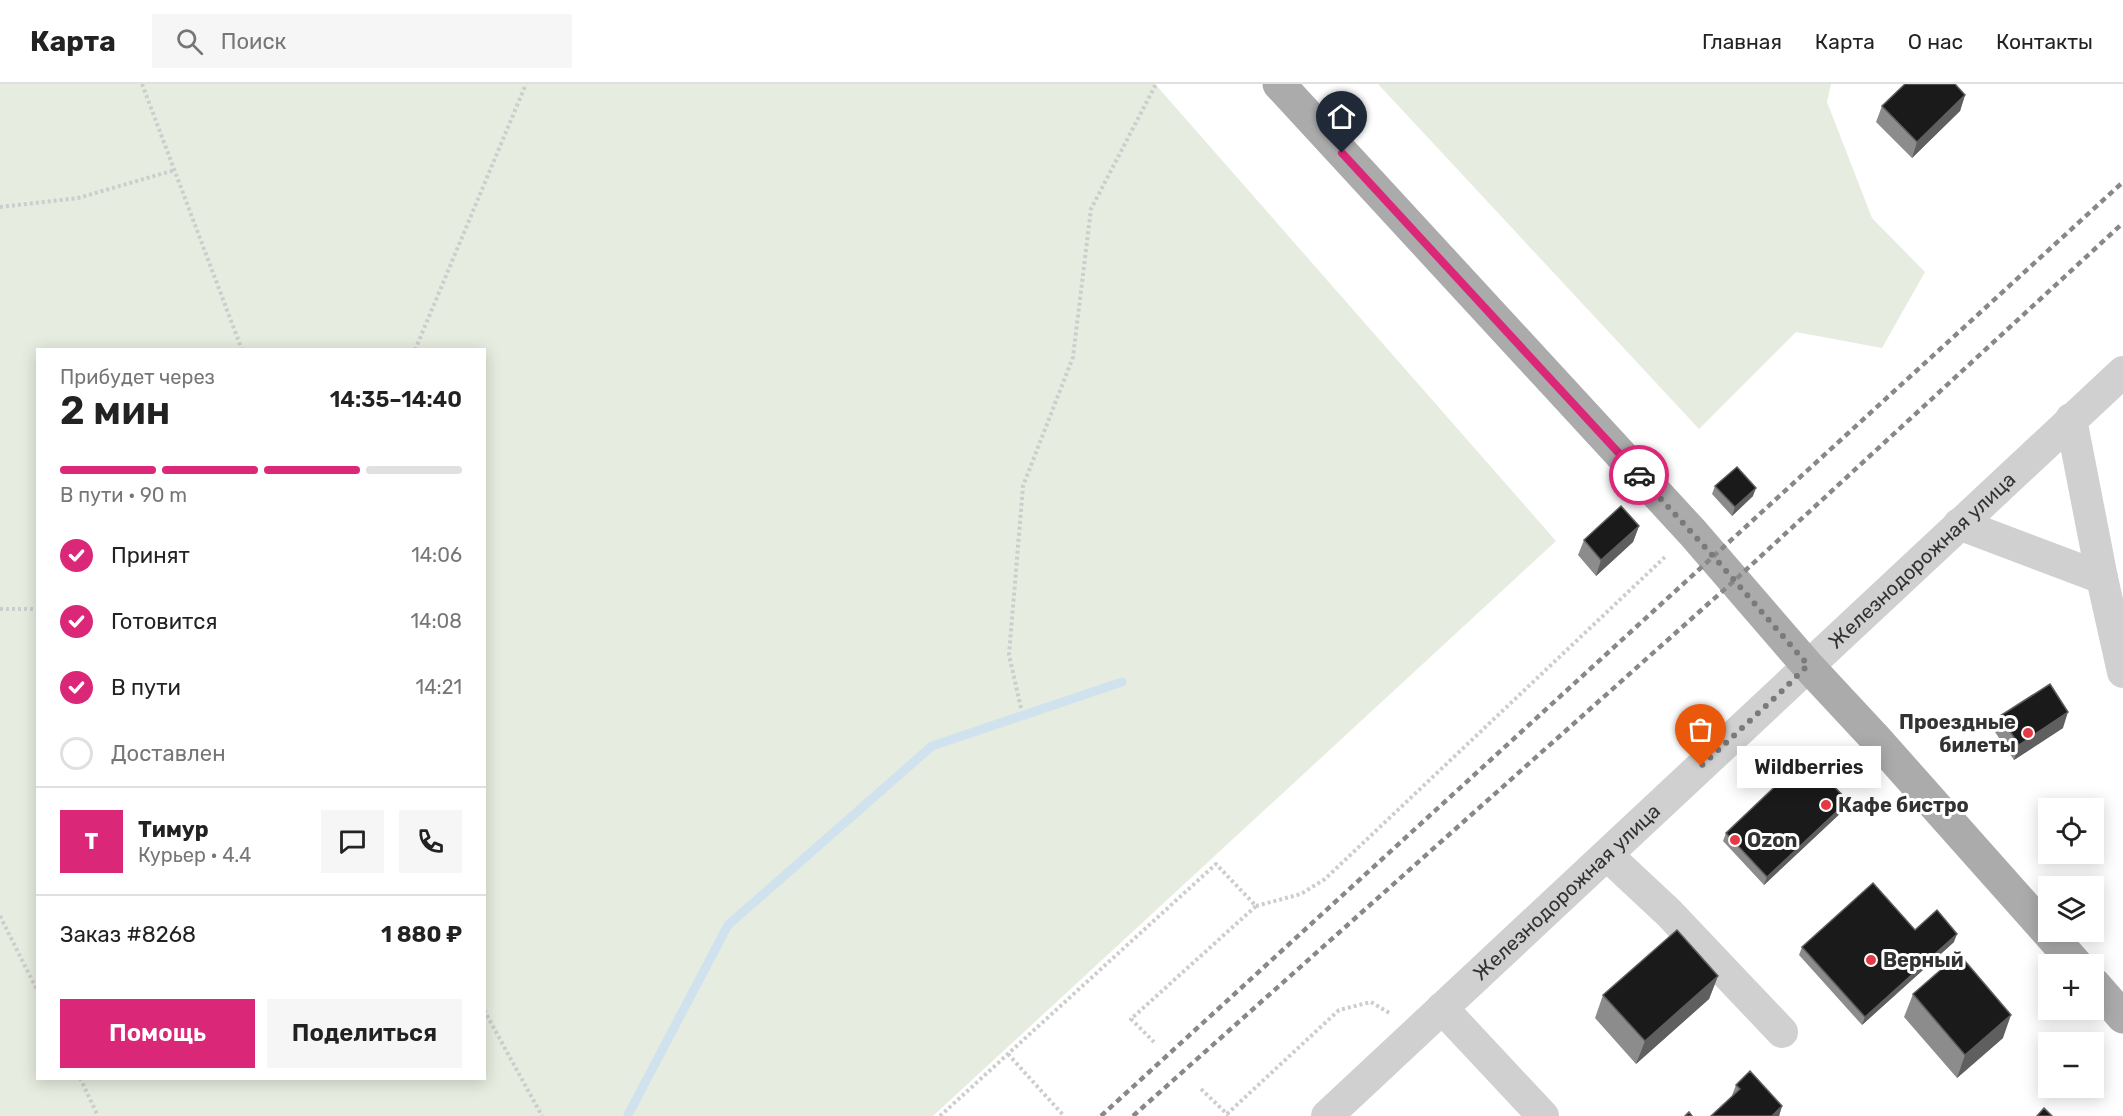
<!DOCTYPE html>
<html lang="ru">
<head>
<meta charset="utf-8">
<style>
	:root { --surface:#fff; --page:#f6f6f6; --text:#222; --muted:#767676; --line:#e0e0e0; --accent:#db2777 }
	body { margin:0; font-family:Rubik,sans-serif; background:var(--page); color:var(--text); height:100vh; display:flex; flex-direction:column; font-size:22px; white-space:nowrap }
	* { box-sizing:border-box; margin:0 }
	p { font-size:20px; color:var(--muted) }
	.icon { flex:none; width:33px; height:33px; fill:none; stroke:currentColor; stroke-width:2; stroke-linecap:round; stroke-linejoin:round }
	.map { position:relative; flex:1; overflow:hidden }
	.sheet { position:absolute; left:36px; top:264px; width:450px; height:732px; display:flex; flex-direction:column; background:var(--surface); border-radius:0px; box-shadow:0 3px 15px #0003 }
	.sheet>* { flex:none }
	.controls { position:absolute; left:2038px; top:714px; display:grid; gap:12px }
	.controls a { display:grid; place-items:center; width:66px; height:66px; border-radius:0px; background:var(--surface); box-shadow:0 3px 15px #0003; font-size:30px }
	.pin { position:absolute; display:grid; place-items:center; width:51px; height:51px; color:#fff; margin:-62px -26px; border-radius:50% 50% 50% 0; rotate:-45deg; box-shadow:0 0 6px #0007 }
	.pin .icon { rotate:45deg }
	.courier { position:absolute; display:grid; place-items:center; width:60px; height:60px; margin:-30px; border:4px solid #db2777; border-radius:50%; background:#fff; color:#222; box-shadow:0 2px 8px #0007 }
	.bubble { position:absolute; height:42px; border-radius:0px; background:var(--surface); box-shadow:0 3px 15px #0003; font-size:20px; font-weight:600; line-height:42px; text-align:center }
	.headline em { font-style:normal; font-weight:600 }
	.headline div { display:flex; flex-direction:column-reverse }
	.headline { display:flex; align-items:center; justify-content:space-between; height:102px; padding:0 24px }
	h1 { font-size:39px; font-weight:600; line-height:45px }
	.bar { display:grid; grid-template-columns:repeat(4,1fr); gap:9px 6px; align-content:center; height:72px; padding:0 24px }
	.bar i { height:8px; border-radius:4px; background:var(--line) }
	.bar .selected { background:var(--accent) }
	.bar p { grid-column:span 4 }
	.line { display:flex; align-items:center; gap:15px; padding:0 24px; border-top:2px solid var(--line) }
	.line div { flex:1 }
	.round { display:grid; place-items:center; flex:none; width:63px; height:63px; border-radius:0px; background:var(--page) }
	ol { padding:0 24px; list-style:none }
	li { display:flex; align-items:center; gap:18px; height:66px }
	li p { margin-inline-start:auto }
	li .icon { padding:6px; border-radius:50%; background:var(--accent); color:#fff; stroke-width:4 }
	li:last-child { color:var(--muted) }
	li i { width:33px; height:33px; border:3px solid var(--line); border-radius:50% }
	.action { display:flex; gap:12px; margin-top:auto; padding:12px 24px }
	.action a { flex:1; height:69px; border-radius:0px; background:var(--accent); color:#fff; font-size:24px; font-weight:600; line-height:69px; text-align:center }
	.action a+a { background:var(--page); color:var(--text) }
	header { display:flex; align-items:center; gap:36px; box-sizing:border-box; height:84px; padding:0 30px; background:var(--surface); border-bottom:2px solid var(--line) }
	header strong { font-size:28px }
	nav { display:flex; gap:33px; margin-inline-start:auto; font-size:21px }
	.search { width:420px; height:54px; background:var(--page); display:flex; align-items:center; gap:15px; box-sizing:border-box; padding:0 21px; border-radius:0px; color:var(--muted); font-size:22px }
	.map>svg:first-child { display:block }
</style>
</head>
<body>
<header>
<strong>Карта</strong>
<div class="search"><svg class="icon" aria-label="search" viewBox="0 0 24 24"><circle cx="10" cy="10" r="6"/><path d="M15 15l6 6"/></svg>Поиск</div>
<nav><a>Главная</a><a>Карта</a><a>О нас</a><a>Контакты</a></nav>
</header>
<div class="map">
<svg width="2123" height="1032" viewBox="0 0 2123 1032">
	<rect width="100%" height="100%" fill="#fff"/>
	<path fill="#e6ecdf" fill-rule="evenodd" d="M0 0H1155L1556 457 933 1032H0ZM38 266H484V994H38Z
		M1378 0H1831L1827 18 1872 134 1925 188 1882 264 1796 248 1699 345Z"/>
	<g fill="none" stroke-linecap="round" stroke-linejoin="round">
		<path stroke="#cfe2ee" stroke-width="9" d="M628 1031 728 841 932 662 1122 598"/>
		<path stroke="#cdcdcd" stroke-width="4" stroke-dasharray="3 3" stroke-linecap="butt" d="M142 0 242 266
			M0 123 78 114 175 86
			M415 266 526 0
			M0 525H38
			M1021 624 1009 571 1023 402 1073 273 1091 125 1156 0
			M1256 822 1301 810 1325 795 1665 473
			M0 832 38 908
			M484 926 542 1032
			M1008 970 1064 1032
			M80 994 98 1032
			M1201 1005 1227 1030 1339 926 1371 918 1391 930
			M940 1032 1216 780 1256 822 1131 935 1154 958"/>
		<g stroke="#d0d0d0" stroke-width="32">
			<path d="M2071 335 2102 494 2123 588"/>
			<path d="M1959 440 2102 494"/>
			<path d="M1607 771 1669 829 1782 948"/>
			<path d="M1442 924 1543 1032"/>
			<path id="s1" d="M1327 1032 2123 288"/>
		</g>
		<path stroke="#ababab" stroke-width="33" d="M1279 0 1693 449 1807 581 1875 654 2076 880
			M2094 900 2123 933"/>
		<path stroke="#888" stroke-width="4.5" stroke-dasharray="6 4.5" stroke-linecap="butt" d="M1101 1032 2123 98
			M1133 1032 1735 496 2123 139"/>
	</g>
	<path fill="#8c8c8c" d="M1965 11 1960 27 1912 74 1876 38 1882 22Z
		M1715 402 1753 412 1732 432 1712 410Z
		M1639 442 1633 458 1596 492 1578 471 1584 456Z
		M2000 632 2063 644 2014 676 1995 648Z
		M1848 717 1845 725 1764 801 1723 757 1726 749Z
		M1915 846 1954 858 1862 941 1799 871 1802 863Z
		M1718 892 1709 915 1636 980 1595 934 1603 911Z
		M1913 910 2003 954 1957 994 1904 933Z
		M1736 1001 1782 1022 1779 1032H1711L1731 1014Z"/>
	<path fill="#5f5f5f" d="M1965 11 1960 27 1912 74 1917 58Z
		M1756 404 1753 412 1732 432 1735 423Z
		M1639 442 1633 458 1596 492 1601 476Z
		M2068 628 2063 644 2014 676 2019 661Z
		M1848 717 1845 725 1764 801 1767 793Z
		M1957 850 1954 858 1862 941 1865 933Z
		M1718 892 1709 915 1636 980 1645 957Z
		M2011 931 2003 954 1957 994 1965 971Z
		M1782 1022 1779 1032H1772Z"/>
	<path fill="#1a1a1a" stroke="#5f5f5f" stroke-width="1.5" d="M1905 0H1955L1965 11 1917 58 1882 22Z
		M1737 383 1756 404 1735 423 1715 402Z
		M1621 422 1639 442 1601 476 1584 456Z
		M2050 600 2068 628 2019 661 2000 632Z
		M1806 673 1848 717 1767 793 1726 749Z
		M1873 799 1915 846 1937 826 1957 850 1865 933 1802 863Z
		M1677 846 1718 892 1645 957 1603 911Z
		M1959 870 2011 931 1965 971 1913 910Z
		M1750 987 1782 1022 1772 1032H1711L1740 1005 1736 1001Z
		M2044 1024 2052 1032H2037Z
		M1689 1028 1692 1032H1685Z"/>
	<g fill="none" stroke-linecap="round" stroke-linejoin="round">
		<path stroke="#7a7a7a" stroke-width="6" stroke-dasharray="0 10.8" d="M1639 391 1714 473 1808 581 1782 607 1701 682"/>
		<path stroke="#db2777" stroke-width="8" d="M1342 69 1639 391"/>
	</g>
	<g fill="#e63946" stroke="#fff" stroke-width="2">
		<circle cx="2028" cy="649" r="6"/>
		<circle cx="1826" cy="721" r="6"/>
		<circle cx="1735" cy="756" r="6"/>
		<circle cx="1871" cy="876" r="6"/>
	</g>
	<g text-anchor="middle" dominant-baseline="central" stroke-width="6" stroke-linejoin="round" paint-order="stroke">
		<g font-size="20" fill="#333" stroke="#fff">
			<text stroke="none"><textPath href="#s1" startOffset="814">Железнодорожная улица</textPath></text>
			<text stroke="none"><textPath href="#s1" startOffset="328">Железнодорожная улица</textPath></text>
		</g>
		<g font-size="20" font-weight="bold" fill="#333" stroke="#fff" text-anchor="start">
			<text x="2016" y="638" text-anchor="end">Проездные<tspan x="2016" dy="23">билеты</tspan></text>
			<text x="1838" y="721">Кафе бистро</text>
			<text x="1747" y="756">Ozon</text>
			<text x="1883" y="876">Верный</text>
		</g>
	</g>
</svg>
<div class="controls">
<a><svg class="icon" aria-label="locate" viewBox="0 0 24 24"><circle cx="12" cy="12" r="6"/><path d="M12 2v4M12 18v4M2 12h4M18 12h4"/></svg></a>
<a><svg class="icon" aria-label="layers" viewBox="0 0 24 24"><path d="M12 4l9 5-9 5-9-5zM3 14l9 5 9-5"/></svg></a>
<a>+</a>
<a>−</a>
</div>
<div class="pin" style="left:1701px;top:682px;background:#ea580c"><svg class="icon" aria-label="bag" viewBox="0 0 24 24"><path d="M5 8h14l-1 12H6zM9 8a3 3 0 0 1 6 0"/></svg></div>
<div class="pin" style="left:1342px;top:69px;background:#1f2937"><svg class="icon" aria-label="home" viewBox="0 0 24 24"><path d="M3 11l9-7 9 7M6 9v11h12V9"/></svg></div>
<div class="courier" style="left:1639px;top:391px"><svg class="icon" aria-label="car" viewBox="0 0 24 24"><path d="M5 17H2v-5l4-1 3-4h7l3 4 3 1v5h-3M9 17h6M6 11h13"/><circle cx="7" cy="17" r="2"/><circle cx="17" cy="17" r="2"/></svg></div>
<div class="bubble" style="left:1737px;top:662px;width:144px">Wildberries</div>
<section class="sheet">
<div class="headline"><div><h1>2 мин</h1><p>Прибудет через</p></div><em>14:35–14:40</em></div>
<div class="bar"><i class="selected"></i><i class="selected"></i><i class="selected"></i><i></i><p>В пути · 90 m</p></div>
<ol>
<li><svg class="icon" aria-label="check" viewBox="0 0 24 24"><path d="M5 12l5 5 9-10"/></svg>Принят<p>14:06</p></li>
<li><svg class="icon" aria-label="check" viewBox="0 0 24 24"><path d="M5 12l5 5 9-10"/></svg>Готовится<p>14:08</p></li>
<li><svg class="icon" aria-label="check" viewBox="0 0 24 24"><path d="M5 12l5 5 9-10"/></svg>В пути<p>14:21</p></li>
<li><i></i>Доставлен</li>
</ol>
<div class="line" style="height:108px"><b class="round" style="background:var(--accent);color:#fff">Т</b><div><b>Тимур</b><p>Курьер · 4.4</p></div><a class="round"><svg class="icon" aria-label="chat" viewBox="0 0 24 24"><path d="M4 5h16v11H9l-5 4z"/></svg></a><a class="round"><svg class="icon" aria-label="phone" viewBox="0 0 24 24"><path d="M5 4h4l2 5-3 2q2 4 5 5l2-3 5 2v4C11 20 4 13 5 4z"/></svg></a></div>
<div class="line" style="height:78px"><div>Заказ #8268</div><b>1 880 ₽</b></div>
<div class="action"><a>Помощь</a><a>Поделиться</a></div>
</section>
</div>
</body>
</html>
